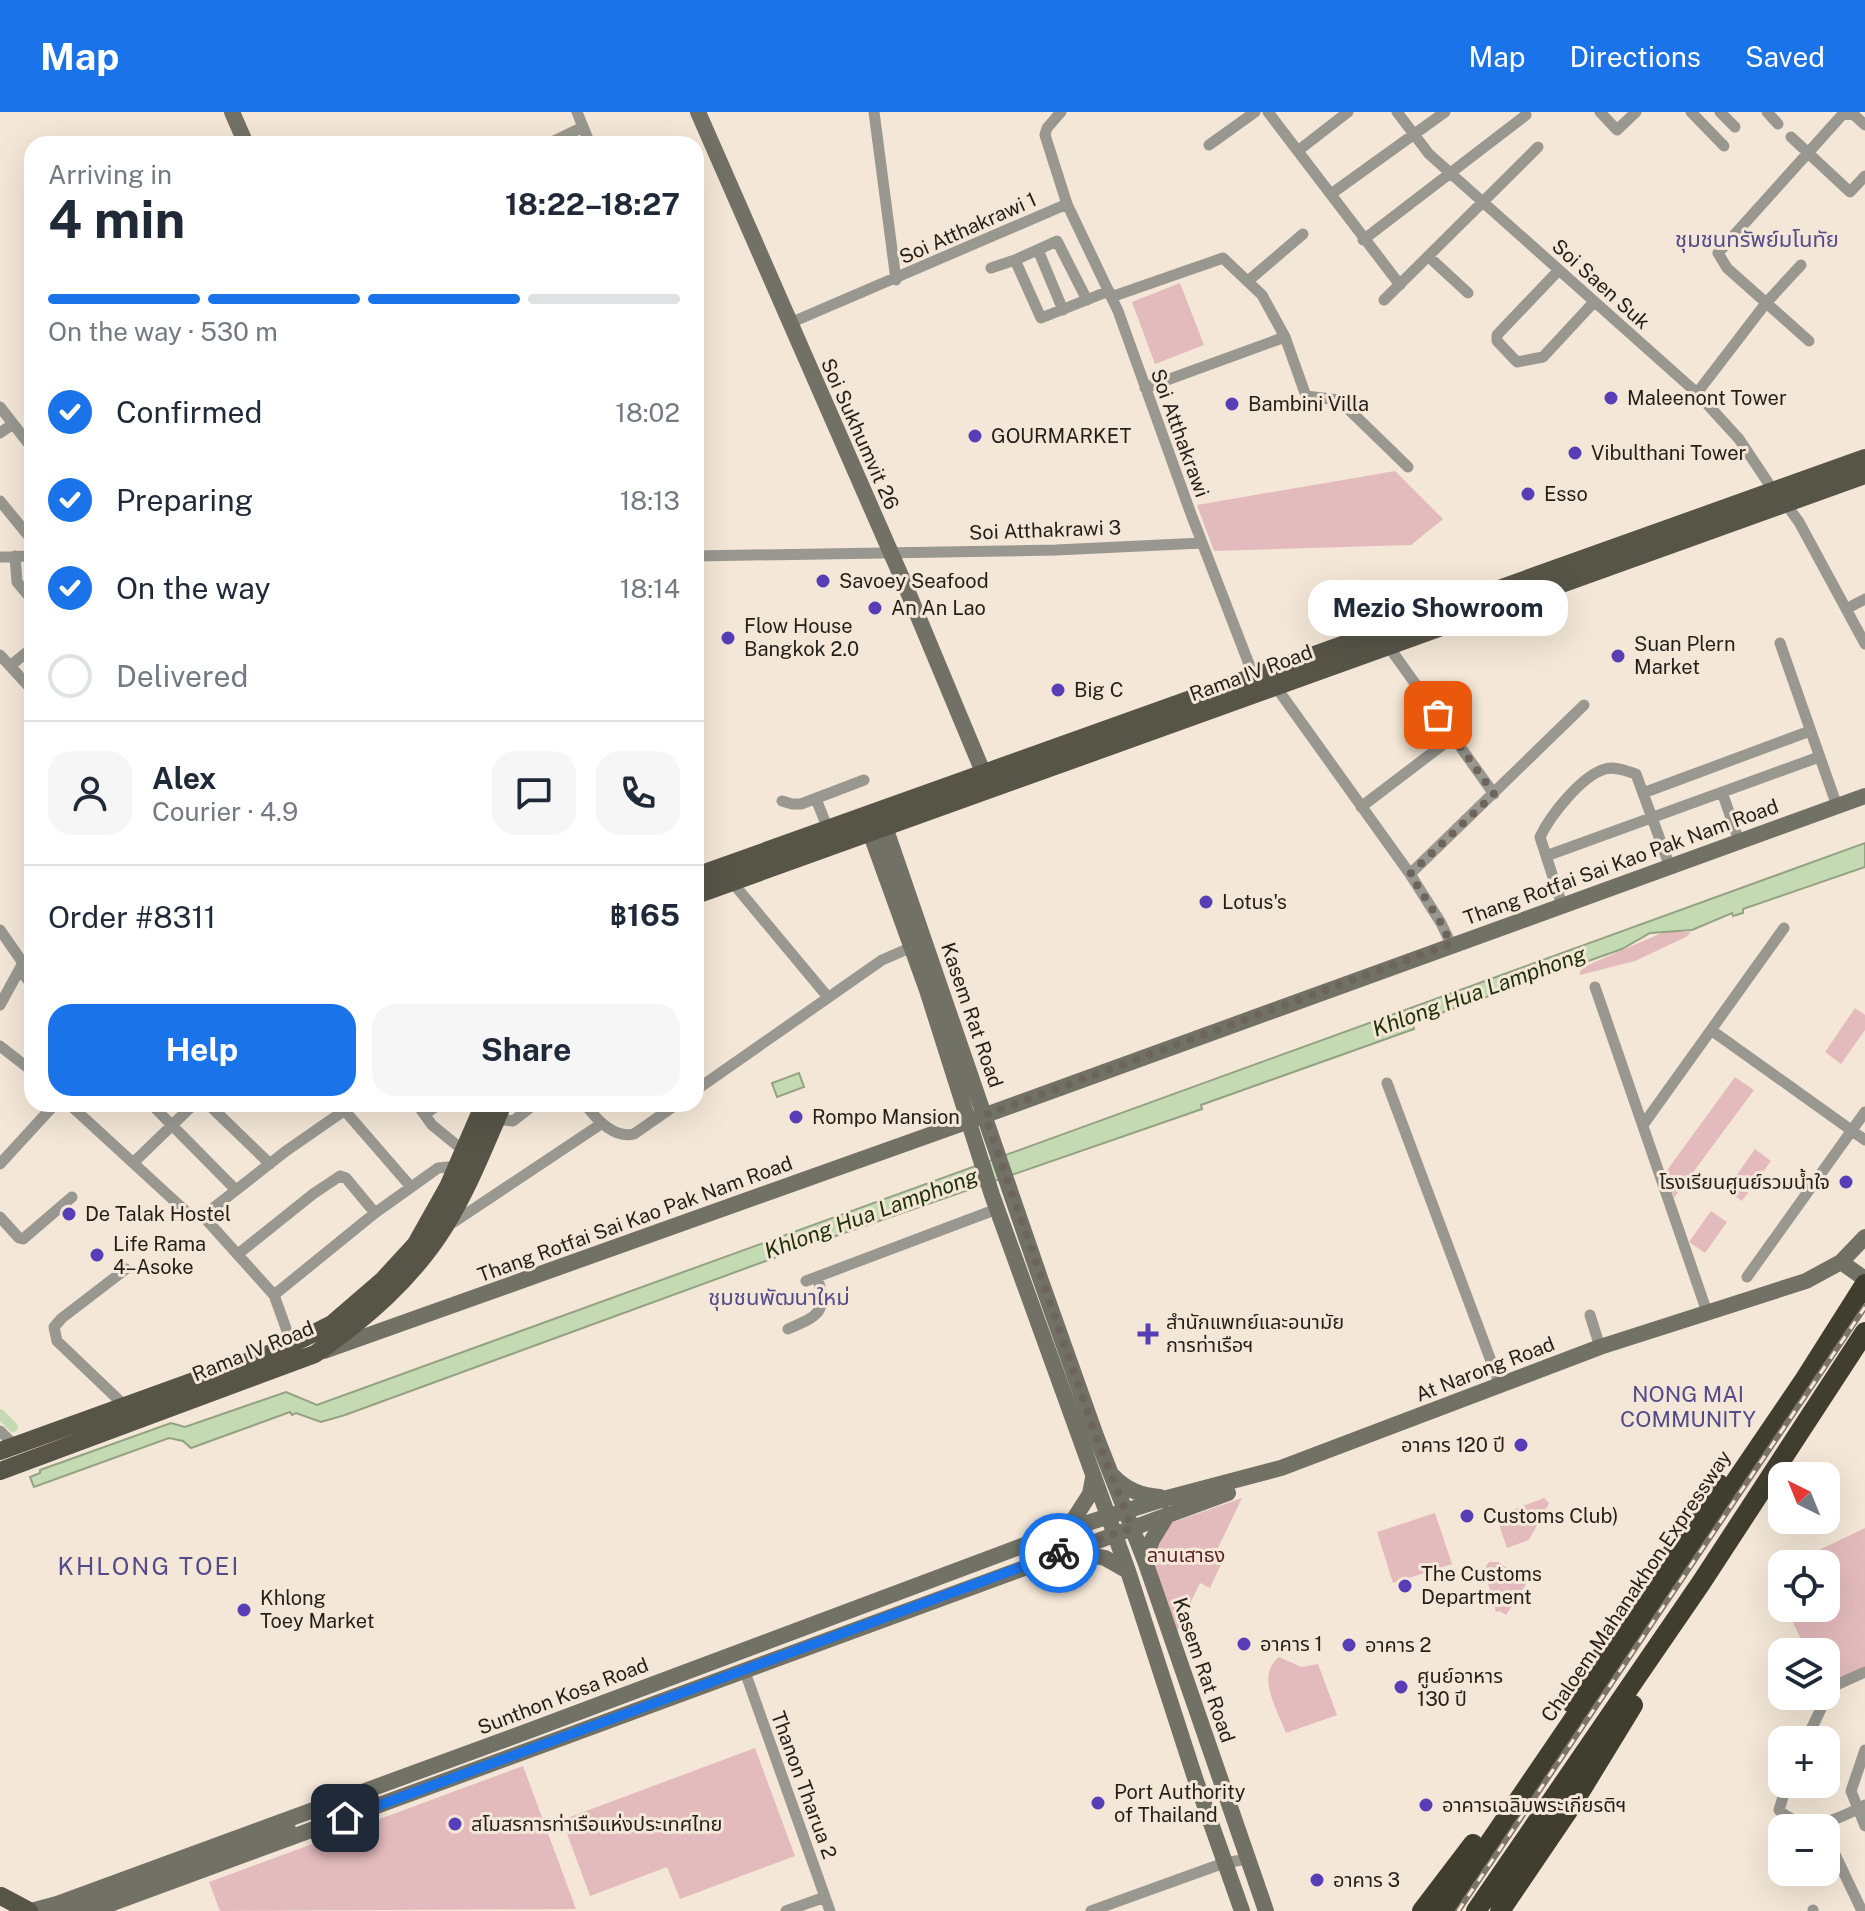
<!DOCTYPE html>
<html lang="en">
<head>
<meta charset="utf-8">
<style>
	:root { --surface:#fff; --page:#f6f6f7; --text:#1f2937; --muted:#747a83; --line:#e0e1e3; --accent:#1a73e8 }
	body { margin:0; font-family:"Public Sans","Noto Sans Thai",sans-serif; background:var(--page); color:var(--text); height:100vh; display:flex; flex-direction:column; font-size:30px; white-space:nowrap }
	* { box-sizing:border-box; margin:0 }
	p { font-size:26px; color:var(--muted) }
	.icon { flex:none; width:44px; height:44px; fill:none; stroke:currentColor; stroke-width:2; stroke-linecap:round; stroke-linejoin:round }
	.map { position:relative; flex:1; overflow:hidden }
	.panel { position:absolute; left:24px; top:24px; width:680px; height:976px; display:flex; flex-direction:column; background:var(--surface); border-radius:24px; box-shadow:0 8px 32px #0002 }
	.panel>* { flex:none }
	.needle { width:52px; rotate:317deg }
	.buttons { position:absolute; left:1768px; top:1350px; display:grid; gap:16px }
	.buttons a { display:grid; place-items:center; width:72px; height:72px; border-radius:16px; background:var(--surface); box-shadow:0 8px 32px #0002; font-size:40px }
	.pin { position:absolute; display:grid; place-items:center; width:68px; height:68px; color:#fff; margin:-34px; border-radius:16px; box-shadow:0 4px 12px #0006 }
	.courier { position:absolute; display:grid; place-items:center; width:80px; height:80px; margin:-40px; border:6px solid #1a73e8; border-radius:50%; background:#fff; color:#222; box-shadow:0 2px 10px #0007 }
	.bubble { position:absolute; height:56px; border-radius:24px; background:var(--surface); box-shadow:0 8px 32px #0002; font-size:26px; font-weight:700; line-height:56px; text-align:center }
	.head em { font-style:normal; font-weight:700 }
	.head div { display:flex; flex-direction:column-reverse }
	.head { display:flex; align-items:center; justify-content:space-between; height:136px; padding:0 24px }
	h1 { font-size:52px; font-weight:700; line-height:60px }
	.bar { display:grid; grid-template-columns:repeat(4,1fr); gap:12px 8px; align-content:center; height:96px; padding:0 24px }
	.bar i { height:10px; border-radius:6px; background:var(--line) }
	.bar .current { background:var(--accent) }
	.bar p { grid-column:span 4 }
	.line { display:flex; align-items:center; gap:20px; padding:0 24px; border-top:2px solid var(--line) }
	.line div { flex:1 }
	.round { display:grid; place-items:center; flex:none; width:84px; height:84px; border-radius:24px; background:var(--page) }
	ol { padding:0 24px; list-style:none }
	li { display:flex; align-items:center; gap:24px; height:88px }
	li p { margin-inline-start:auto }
	li .icon { padding:8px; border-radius:50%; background:var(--accent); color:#fff; stroke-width:4 }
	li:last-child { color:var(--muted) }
	li i { width:44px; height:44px; border:4px solid var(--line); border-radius:50% }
	.primary-button { display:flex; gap:16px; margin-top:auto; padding:16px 24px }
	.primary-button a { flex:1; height:92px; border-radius:24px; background:var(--accent); color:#fff; font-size:32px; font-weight:700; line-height:92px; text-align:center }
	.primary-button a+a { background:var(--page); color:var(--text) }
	header { display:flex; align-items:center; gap:48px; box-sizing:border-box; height:112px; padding:0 40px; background:var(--accent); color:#fff }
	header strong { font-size:38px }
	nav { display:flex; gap:44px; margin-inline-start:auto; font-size:28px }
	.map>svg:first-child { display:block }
</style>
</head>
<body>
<header>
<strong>Map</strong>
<nav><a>Map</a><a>Directions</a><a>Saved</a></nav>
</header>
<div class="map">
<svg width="1865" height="1799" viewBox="0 0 1865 1799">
	<rect width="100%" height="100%" fill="#f4e7d7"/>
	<path fill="#e4bbbd" d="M1180 171 1204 233 1155 252 1132 190Z
		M1395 359 1443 407 1411 433 1214 439 1197 393Z
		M1664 820H1691L1686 825 1635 849 1580 863V859L1586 854Z
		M1855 896 1865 903V918L1841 952 1825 940Z
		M1735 965 1754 978 1674 1086 1665 1061Z
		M1755 1037 1771 1049 1742 1089 1726 1078Z
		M1711 1099 1727 1110 1705 1141 1689 1130Z
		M1242 1386 1217 1438 1226 1442 1210 1476 1200 1471 1177 1519 1152 1448 1155 1438 1171 1411Z
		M1544 1386 1549 1391 1529 1428 1507 1436 1496 1404Z
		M1435 1401 1452 1452 1393 1471 1377 1420Z
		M1865 1416V1556L1826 1576V1540H1807L1786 1496H1826V1452H1790Z
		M1489 1450H1498L1528 1469 1506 1503 1499 1499 1496 1500 1484 1457Z
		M1279 1545 1301 1555 1318 1552 1337 1603 1286 1621C1278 1599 1255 1563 1279 1545Z
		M755 1636 795 1744 680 1787 667 1755 590 1784 562 1708Z
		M523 1654 576 1797 220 1799 209 1770Z"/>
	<path fill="#c4dab2" stroke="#94a284" stroke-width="2" d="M1865 731V755L1743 797V801L1733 804 1732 801 1692 818 1650 821 1622 837 1413 911 1414 917 1201 993 1202 997 804 1135 345 1303 321 1310 296 1301 292 1303 290 1300 191 1336 183 1329 169 1326 34 1375 30 1365 40 1361V1358L171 1311 185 1315 286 1280 317 1293Z
		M799 961 804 975 777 985 772 971Z"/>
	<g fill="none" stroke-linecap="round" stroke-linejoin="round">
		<path stroke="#c4dab2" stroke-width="10" d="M0 1302 13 1315"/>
		<path stroke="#989790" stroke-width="11" d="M577 0 590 32
			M874 0 896 168
			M1268 0 1400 173
			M1397 0 1429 42 1697 281 1739 327 1773 378
			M1600 0 1617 18 1636 0
			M1691 0 1724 34
			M1720 0 1735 15
			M1767 0 1778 12
			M1791 25 1850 80 1865 64
			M548 32 583 15
			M1209 33 1255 0
			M1299 38 1348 0
			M1331 82 1445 0
			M1067 92 1118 199 1191 402 1254 565
			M1363 128 1526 3
			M1038 138 1063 198
			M1429 145 1468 181
			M991 156 1015 148
			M1558 159 1497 223V229L1517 250 1543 245 1594 190
			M1248 169 1303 122
			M1111 185 1223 146 1262 183 1285 225 1306 284 1339 288 1408 355
			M1087 188 1057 129 1015 148 1041 206 1109 179
			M1384 188 1538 35
			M790 211 1067 92 1045 23 1047 16 1061 0
			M1809 229 1727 156 1718 141 1842 3 1852 1 1865 13
			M1145 276 1285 225
			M1697 281 1766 191 1801 153
			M0 295 32 336
			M0 321 13 312
			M0 389 32 428
			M1785 391 1799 410 1865 532
			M15 444 17 470 32 488
			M696 444 1056 438 1202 431
			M0 445 32 444
			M1846 497 1865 487
			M1780 531 1837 694
			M1389 535 1494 682
			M0 543 32 578
			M10 554 32 536
			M1276 575 1410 762 1441 811 1451 832
			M1722 680 1739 729
			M1643 681 1810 619
			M816 687 828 717
			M782 689 792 692H801L864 668
			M1361 695 1453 625
			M1546 744 1819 645
			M1410 762 1584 593
			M732 770 827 884
			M1562 793 1540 725C1550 704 1581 664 1605 657 1615 654 1626 659 1636 662L1670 755
			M0 818 23 851
			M20 858 32 873
			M1595 875 1707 1200
			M0 893 23 851 32 845
			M1711 918 1865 1028
			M0 934 32 959
			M1387 971 1500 1273
			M696 978 882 848 912 835
			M69 992 192 1105 203 1104 274 1183 292 1233
			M151 992 236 1078
			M208 992 270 1052
			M339 992 411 1075
			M417 992 432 1013 464 1039
			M585 992C596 1007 614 1027 634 1022L677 992
			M425 1002 440 992
			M496 1007 513 1009 535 992
			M1643 1013 1784 816
			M133 1051 194 992
			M0 1052 55 992
			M203 1104 286 1039 345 998
			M0 1105 19 1126 23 1127 72 1085
			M447 1112 454 1110 601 1012
			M238 1142 313 1082 340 1064 346 1066 375 1101
			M1747 1165 1865 1000
			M806 1169 997 1097
			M274 1183 375 1101 438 1056 459 1054
			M1590 1203 1600 1235
			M788 1217C818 1204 829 1200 817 1165
			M125 1294 57 1229 54 1215 62 1206 126 1157
			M0 1319 15 1334
			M745 1560 830 1799
			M1806 1628 1829 1580 1834 1574 1865 1560
			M1865 1638 1851 1679 1865 1714
			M1787 1672 1779 1698C1806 1724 1836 1708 1865 1693
			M1832 1736 1862 1799
			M1813 1798V1799
			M786 1799 825 1785
			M1091 1799 1224 1751 1248 1747"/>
		<path stroke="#727165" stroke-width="16" d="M232 0 246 32
			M698 0 905 473 983 660
			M881 703 1040 1166 1096 1324 1145 1449 1266 1799
			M866 709 927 878 992 1083 1128 1459 1195 1666 1242 1799
			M1841 1150 1865 1167
			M324 1239 969 1009 1865 684
			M1113 1364C1126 1378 1141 1384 1160 1385
			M1068 1416 1090 1382 1093 1366
			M1070 1439 1105 1446 1128 1459
			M1145 1449 1152 1428 1168 1402
			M31 1799 57 1792 523 1621 1062 1419 1167 1386 1281 1356 1600 1235 1806 1169 1841 1150 1865 1125
			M91 1799 1228 1381"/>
		<path stroke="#575548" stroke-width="18" d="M696 764 1865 346
			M696 783 1865 363
			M0 1339 280 1238 332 1212 383 1168 416 1132 448 1075 484 992
			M0 1359 315 1242C366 1206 412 1167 445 1114 469 1075 485 1033 503 992
			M1 1784 29 1799"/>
		<path stroke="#403e2f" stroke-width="20" d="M1570 1590 1719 1372
			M1422 1799 1473 1732
			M1443 1799 1803 1270 1865 1172
			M1476 1799 1701 1471 1865 1220
			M1500 1799 1572 1693 1633 1593"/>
		<g stroke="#7c7469" stroke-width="6">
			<path id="rail" d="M1458 1799 1865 1195"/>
		</g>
		<use href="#rail" stroke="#f4e7d7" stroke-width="3" stroke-dasharray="9" stroke-linecap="butt"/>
		<path stroke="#727165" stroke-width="16" d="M63 1799 288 1717"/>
	</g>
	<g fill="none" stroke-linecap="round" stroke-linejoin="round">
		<path stroke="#6d655c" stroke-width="8" stroke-dasharray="0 14.4" d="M1059 1441 1132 1416 1096 1324 985 1003 1451 832 1441 811 1410 762 1494 682 1438 603"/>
		<path stroke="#1a73e8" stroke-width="10" d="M345 1706 1059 1441"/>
	</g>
	<g fill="#573eb6" stroke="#f4e7d7" stroke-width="3">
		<circle cx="1611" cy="286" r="8"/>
		<circle cx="1232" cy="292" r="8"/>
		<circle cx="975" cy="324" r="8"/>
		<circle cx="1575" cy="341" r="8"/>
		<circle cx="1528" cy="382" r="8"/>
		<circle cx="823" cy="469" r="8"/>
		<circle cx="875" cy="496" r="8"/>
		<circle cx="728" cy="526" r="8"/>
		<circle cx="1618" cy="544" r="8"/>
		<circle cx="1058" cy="578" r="8"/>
		<circle cx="1206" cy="790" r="8"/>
		<circle cx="796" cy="1005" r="8"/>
		<circle cx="1846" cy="1070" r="8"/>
		<circle cx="69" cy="1102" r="8"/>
		<circle cx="97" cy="1143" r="8"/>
		<path d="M1144 1210h8v8h8v8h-8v8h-8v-8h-8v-8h8z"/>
		<circle cx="1521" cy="1333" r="8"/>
		<circle cx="1467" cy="1404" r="8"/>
		<circle cx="1405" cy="1474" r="8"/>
		<circle cx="244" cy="1498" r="8"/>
		<circle cx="1244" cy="1532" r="8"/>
		<circle cx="1349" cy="1533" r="8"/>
		<circle cx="1401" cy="1575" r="8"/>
		<circle cx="1098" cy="1691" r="8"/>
		<circle cx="1426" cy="1693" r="8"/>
		<circle cx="455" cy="1712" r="8"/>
		<circle cx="1317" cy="1768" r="8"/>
	</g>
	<g text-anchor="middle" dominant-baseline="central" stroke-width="6" stroke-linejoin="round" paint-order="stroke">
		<g font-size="20" fill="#241f19" stroke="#f4e7d7">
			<text transform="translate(968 116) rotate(-24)">Soi Atthakrawi 1</text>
			<text transform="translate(1601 172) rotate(42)">Soi Saen Suk</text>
			<text transform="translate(1180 321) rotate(70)">Soi Atthakrawi</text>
			<text transform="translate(860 322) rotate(66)">Soi Sukhumvit 26</text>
			<text transform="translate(1045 418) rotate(-2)">Soi Atthakrawi 3</text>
			<text transform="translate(1251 561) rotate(-20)">Rama IV Road</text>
			<text transform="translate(1621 750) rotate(-20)">Thang Rotfai Sai Kao Pak Nam Road</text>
			<text transform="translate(972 903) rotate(71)">Kasem Rat Road</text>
			<text transform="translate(635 1107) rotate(-20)">Thang Rotfai Sai Kao Pak Nam Road</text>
			<text transform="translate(253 1239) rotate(-22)">Rama IV Road</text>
			<text transform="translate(1485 1257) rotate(-21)">At Narong Road</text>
			<text transform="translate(1636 1474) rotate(-56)">Chaloem Mahanakhon Expressway</text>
			<text transform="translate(1204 1558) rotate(71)">Kasem Rat Road</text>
			<text transform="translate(563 1584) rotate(-21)">Sunthon Kosa Road</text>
			<text transform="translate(804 1673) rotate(70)">Thanon Tharua 2</text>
		</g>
		<g font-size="20" fill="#241f19" stroke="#f4e7d7" text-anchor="start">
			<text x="1627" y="286">Maleenont Tower</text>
			<text x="1248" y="292">Bambini Villa</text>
			<text x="991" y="324">GOURMARKET</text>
			<text x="1591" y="341">Vibulthani Tower</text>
			<text x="1544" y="382">Esso</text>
			<text x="839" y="469">Savoey Seafood</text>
			<text x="891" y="496">An An Lao</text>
			<text x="744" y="514">Flow House<tspan x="744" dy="23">Bangkok 2.0</tspan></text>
			<text x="1634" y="532">Suan Plern<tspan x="1634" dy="23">Market</tspan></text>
			<text x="1074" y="578">Big C</text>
			<text x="1222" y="790">Lotus's</text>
			<text x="812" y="1005">Rompo Mansion</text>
			<text x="1830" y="1070" text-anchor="end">โรงเรียนศูนย์รวมน้ำใจ</text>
			<text x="85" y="1102">De Talak Hostel</text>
			<text x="113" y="1132">Life Rama<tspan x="113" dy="23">4–Asoke</tspan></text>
			<text x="1166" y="1210">สำนักแพทย์และอนามัย<tspan x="1166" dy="23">การท่าเรือฯ</tspan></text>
			<text x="1505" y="1333" text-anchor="end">อาคาร 120 ปี</text>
			<text x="1483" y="1404">Customs Club)</text>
			<text x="1421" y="1462">The Customs<tspan x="1421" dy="23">Department</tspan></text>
			<text x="260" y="1486">Khlong<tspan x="260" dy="23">Toey Market</tspan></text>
			<text x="1260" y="1532">อาคาร 1</text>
			<text x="1365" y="1533">อาคาร 2</text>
			<text x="1417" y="1564">ศูนย์อาหาร<tspan x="1417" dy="23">130 ปี</tspan></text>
			<text x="1114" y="1680">Port Authority<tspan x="1114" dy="23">of Thailand</tspan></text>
			<text x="1442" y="1693">อาคารเฉลิมพระเกียรติฯ</text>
			<text x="471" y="1712">สโมสรการท่าเรือแห่งประเทศไทย</text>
			<text x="1333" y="1768">อาคาร 3</text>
		</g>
		<g font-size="20" fill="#5c2029" stroke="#f4e7d7">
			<text x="1186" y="1443">ลานเสาธง</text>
		</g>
		<g font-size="22" fill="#534c8b" stroke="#f4e7d7">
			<text x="1757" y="127">ชุมชนทรัพย์มโนทัย</text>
			<text x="779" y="1185">ชุมชนพัฒนาใหม่</text>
			<text x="1688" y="1282">NONG MAI<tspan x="1688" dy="25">COMMUNITY</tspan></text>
		</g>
		<g font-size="22" font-style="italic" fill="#1f3308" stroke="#f4e7d7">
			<text transform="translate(1479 879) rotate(-20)">Khlong Hua Lamphong</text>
			<text transform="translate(871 1101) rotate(-20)">Khlong Hua Lamphong</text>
		</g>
		<g font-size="24" letter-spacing="2" fill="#534c8b" stroke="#f4e7d7">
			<text x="149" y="1454">KHLONG TOEI</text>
		</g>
	</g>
</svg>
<div class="buttons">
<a><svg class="needle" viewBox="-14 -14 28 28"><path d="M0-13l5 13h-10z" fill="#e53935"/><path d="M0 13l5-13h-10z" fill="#747a83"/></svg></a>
<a><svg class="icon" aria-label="locate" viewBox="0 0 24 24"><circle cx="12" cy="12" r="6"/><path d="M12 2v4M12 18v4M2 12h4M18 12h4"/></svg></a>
<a><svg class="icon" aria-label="layers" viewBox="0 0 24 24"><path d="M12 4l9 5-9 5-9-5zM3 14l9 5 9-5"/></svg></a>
<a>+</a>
<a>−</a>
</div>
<div class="pin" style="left:1438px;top:603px;background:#ea580c"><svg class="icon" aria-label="bag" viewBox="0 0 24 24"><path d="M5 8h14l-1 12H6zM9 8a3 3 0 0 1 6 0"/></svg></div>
<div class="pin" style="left:345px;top:1706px;background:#1f2937"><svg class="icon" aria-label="home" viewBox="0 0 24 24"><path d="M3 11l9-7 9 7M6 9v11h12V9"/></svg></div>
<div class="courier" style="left:1059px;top:1441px"><svg class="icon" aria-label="bike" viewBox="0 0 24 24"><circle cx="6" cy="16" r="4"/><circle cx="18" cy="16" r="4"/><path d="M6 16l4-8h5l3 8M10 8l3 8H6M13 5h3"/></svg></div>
<div class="bubble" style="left:1308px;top:468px;width:260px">Mezio Showroom</div>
<section class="panel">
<div class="head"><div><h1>4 min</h1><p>Arriving in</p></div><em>18:22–18:27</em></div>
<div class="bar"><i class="current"></i><i class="current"></i><i class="current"></i><i></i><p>On the way · 530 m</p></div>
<ol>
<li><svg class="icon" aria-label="check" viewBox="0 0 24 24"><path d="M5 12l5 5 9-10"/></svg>Confirmed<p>18:02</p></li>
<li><svg class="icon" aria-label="check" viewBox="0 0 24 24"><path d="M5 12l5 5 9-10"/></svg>Preparing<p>18:13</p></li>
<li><svg class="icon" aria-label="check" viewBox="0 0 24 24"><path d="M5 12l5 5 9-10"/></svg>On the way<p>18:14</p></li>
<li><i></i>Delivered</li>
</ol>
<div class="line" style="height:144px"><a class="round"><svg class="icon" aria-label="person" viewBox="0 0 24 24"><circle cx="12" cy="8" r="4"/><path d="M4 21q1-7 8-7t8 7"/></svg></a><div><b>Alex</b><p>Courier · 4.9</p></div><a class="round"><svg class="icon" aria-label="chat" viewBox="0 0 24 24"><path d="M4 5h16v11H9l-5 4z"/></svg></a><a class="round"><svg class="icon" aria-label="phone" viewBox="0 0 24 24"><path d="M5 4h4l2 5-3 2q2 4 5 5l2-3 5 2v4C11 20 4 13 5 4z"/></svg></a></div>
<div class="line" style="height:104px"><div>Order #8311</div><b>฿165</b></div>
<div class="primary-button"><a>Help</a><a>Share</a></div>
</section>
</div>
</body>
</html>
